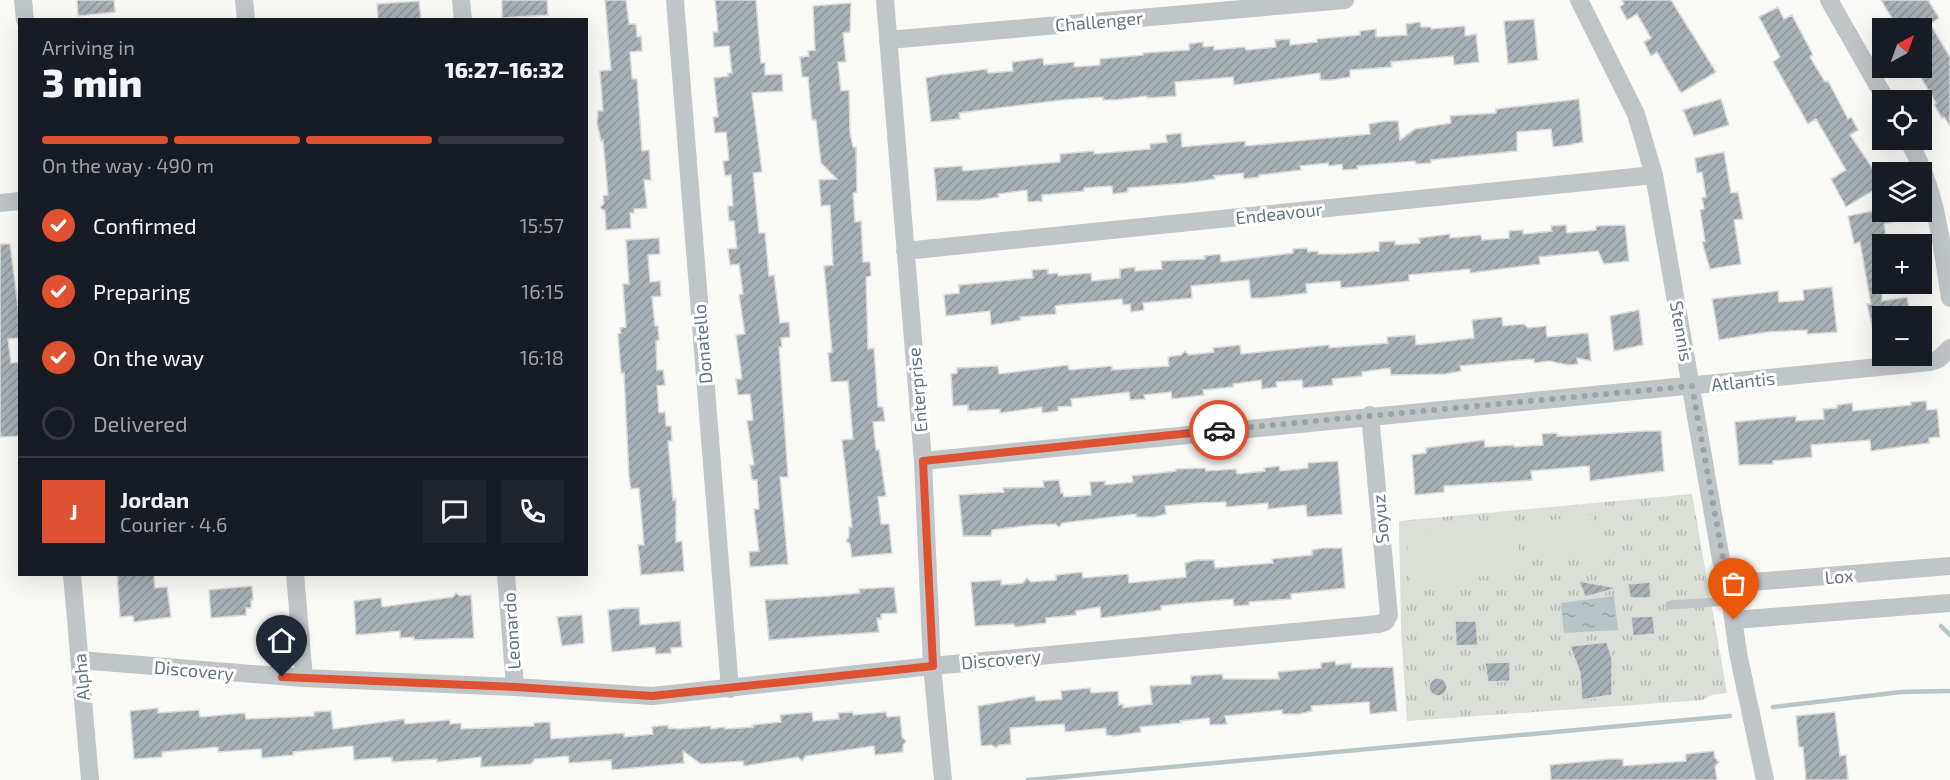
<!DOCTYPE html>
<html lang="en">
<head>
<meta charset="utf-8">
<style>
	:root { --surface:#171b24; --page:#20242c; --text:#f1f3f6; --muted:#9ea1a6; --line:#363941; --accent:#de5131 }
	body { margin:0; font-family:"Exo 2",sans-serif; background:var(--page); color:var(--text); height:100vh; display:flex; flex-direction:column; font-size:22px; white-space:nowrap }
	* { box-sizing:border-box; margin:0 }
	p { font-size:20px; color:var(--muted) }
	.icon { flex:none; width:33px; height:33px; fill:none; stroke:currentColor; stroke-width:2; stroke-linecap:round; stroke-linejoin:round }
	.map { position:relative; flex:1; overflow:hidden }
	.drawer { position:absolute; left:18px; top:18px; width:570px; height:558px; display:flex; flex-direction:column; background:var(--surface); border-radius:0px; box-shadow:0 6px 24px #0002 }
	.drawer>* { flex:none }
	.needle { width:39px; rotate:41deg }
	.tools { position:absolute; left:1872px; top:18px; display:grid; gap:12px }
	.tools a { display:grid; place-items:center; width:60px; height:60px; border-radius:0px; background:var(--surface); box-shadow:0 6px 24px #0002; font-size:30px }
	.pin { position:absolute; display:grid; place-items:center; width:51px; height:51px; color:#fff; margin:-62px -26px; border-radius:50% 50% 50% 0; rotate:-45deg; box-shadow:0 0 6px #0007 }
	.pin .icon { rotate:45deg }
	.courier { position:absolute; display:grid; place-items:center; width:60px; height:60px; margin:-30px; border:4px solid #de5131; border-radius:50%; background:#fff; color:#222; box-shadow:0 2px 8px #0007 }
	.head em { font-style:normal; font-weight:800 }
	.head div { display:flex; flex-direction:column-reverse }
	.head { display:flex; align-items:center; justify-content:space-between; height:102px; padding:0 24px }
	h1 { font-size:39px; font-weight:800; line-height:45px }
	.bar { display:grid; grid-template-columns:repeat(4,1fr); gap:9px 6px; align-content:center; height:72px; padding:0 24px }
	.bar i { height:8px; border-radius:4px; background:var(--line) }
	.bar .selected { background:var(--accent) }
	.bar p { grid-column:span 4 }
	.line { display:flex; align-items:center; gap:15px; padding:0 24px; border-top:2px solid var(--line) }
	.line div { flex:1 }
	.round { display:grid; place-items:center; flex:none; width:63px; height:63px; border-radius:0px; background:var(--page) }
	ol { padding:0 24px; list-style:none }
	li { display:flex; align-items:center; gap:18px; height:66px }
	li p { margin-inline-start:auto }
	li .icon { padding:6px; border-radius:50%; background:var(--accent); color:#fff; stroke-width:4 }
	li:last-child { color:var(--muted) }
	li i { width:33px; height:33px; border:3px solid var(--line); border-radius:50% }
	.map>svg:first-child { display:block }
</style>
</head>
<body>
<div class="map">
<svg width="1950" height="780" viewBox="0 0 1950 780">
	<defs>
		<pattern id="park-tufts" width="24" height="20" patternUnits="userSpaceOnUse" patternTransform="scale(1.5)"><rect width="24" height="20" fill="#d9ded6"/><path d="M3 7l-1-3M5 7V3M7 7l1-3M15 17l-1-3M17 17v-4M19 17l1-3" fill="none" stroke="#b4b9b3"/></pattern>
		<pattern id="water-ripples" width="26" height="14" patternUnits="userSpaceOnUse" patternTransform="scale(1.5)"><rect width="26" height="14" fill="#b8c5c8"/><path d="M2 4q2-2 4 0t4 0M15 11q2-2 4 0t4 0" fill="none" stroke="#99a5a8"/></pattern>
		<pattern id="building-hatch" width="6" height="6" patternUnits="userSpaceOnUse" patternTransform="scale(1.5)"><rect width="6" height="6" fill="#a7b0b6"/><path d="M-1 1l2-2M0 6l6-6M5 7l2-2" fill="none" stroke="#8c9499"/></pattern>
	</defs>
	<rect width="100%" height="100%" fill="#f9f9f6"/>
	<path fill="url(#park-tufts)" d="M1692 494 1727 693 1712 695 1702 700 1407 721 1401 629 1399 521Z"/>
	<path fill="#d9ded6" d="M1593 515 1599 553 1529 559 1525 523Z
		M1517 523 1521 571 1411 586 1406 532Z"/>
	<path fill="url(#water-ripples)" d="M1614 596 1618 630 1564 633 1561 603Z"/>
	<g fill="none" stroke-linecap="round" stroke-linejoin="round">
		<path stroke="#b8c5c8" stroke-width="4.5" d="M1941 626 1950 635
			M1773 707 1901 692 1950 691
			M1028 780 1730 716"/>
	</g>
	<path fill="url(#building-hatch)" stroke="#dbdad9" stroke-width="1.5" d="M77 0H114L115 12 78 16Z
		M502 0H547L548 15 502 18Z
		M605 0H626L629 24H636L637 37 641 36 642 51 630 52 632 79H637L642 151 649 150 651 180H644L647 208 634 209V213H630L631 228 606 230 605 211 600 208 604 203 603 196 608 195 603 140 601 141 597 123 598 111H603L600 71 611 70Z
		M715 0H756L761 63H765V75L782 74 783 91 752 93 762 172 753 173 759 233H765L769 276 774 275 780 323 789 322 790 337 781 338 782 347H779L788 477H780L788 564 750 567 749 552 759 551 754 509H759L757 480H752L750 465H754L747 421 753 420 750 394 738 395 736 379H742L736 335 745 334 739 295 743 294 739 264 730 265 728 249 737 248 734 221H729L728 206H733L731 175 725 176 723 161 729 160 726 132 715 133 713 117H718L714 78 728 76V73H732L729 46 714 47 713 32H718Z
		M1622 0H1671L1716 72 1681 93 1657 52 1651 56 1644 42 1651 38 1637 14 1627 20 1620 7 1624 4Z
		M1881 0H1928L1939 18 1930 24 1950 57V126L1944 117 1942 118 1934 105 1936 103 1915 68H1922V28H1898Z
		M419 1 421 20H378L377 4Z
		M851 3 850 32 843 33 846 62H838L841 91 849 90 850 133 853 147H856L857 192 853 193 855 222 861 221 863 262H870L871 276 866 277 868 349 874 348 878 407H883L885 421 873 422 876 450H879L886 496 878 497 881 524H889L892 553 852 557 850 544 846 541 849 537V527H852L842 440 853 439 848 381 831 382 828 353 832 352 824 266 833 265 830 205 821 206 819 180 837 179 821 163 816 120H812L808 77H802L800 57 809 56 808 51 815 50 813 6Z
		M1778 7 1784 19 1792 15 1813 55 1810 57 1825 82 1828 81 1848 119 1851 117 1858 130 1850 135 1882 182V185L1846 207 1831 179 1846 170 1816 119 1808 124 1773 62 1780 57 1759 17Z
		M1534 19 1538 60 1508 64 1504 21Z
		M1420 22 1421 27H1431V29L1465 26V36L1476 34 1479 62 1454 65 1453 56 1391 62 1392 67 1350 70V77L1332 80H1320V73L1234 85 1233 77 1175 82 1176 96 1147 98V96L1115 100H1103V97L1062 100 959 113 960 119 931 122 926 78 940 75 987 69 988 73 1013 71 1012 62 1043 58 1044 65 1074 62V67L1100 65V59L1143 55V53L1189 50V44L1203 42V47L1214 46V50L1245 47 1246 50 1276 47 1275 40 1290 39V45L1317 42V39L1360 35V31L1376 29V37L1407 35 1406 24Z
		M1579 99 1583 142 1569 145 1553 147 1551 129 1517 132V151L1431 160V163L1416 164 1415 161 1357 166 1358 169 1343 170 1342 164 1329 166 1328 163 1300 166 1301 170 1259 175V177L1244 179 1243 173 1214 176 1215 179 1186 183 1128 188V192L1113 194 1112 186 1084 188V191L1042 195V201L1028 202 1027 190 998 194 999 197 980 200 937 201 934 168 962 166 963 171 1060 162V154L1094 151V154L1150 149V144L1167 142 1166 135 1181 133 1182 147 1245 141V146L1370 134 1369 124 1386 121H1398L1400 140 1415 129 1451 123 1450 116 1496 113V109Z
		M1721 99 1729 125 1694 136 1683 110Z
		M1724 152 1731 193 1738 192 1743 219 1734 220 1741 264 1710 269 1702 242 1705 241 1700 210 1704 209 1702 198 1706 197 1702 172 1697 173 1695 158Z
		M1882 209V212H1917V217L1884 224 1886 237H1882V301L1907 297 1910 312 1907 313 1908 316H1882V349L1877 350 1867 304H1871L1860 242 1854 244 1848 216Z
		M1566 225 1567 233 1596 230V226L1625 225 1629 261 1604 264 1598 251 1539 257 1540 264 1470 273V269L1409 275V281L1364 286 1341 288 1340 281 1306 284 1307 293 1263 298H1251L1249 280 1191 286 1192 298 1143 303 1144 310 1131 312 1130 304 1123 305 1122 299 1061 305 1055 306 1056 314 1020 317 1021 320 991 325 990 311 946 316 944 295 959 293V285L1033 278 1032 270 1048 269V274L1058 273V276L1091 273 1092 281 1120 278V269L1135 267V271L1162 269 1161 261 1205 259 1204 256 1220 254 1221 262 1293 253V249L1307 248 1308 252 1318 251V254H1346L1379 251V242L1395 241V245L1420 243 1419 238 1450 234V238L1481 235 1482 240 1509 238V231L1523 230V234L1552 231 1551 226Z
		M659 238 660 254 648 255 650 282 660 281 661 296 652 297 655 326H658L659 340 656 341 657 370H663L665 385 657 386 659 413 665 412 666 426H671L672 441H668L673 500 676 499V542L682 541 684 571 641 575 638 545H644L639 488 631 489 629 476 624 373H621L618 334 621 333 620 328 626 327 623 284H629L626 240Z
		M0 244H10L20 322V338L8 339 11 363 20 362V436L0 437Z
		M1832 287 1837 332 1807 334V330L1767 332 1719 340 1712 299 1778 291 1779 302 1804 300 1803 290Z
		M1639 310 1643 345 1614 351 1610 316Z
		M1502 317 1503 326 1524 324 1528 328 1546 326 1547 337 1588 333 1591 361 1577 358 1578 364 1568 365 1549 361 1534 363V359L1520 360 1460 366 1461 371 1445 374 1391 375 1390 368 1362 372V376L1332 379 1333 385 1303 388 1302 380 1276 382 1277 387 1262 389 1261 380 1233 384V387L1203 390 1204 395 1172 399 1171 392 1144 395 1145 399 1130 400 1129 392 1071 399 1072 406 1058 407V411L1042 413V407L1000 413V409L968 411V405L953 406 951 374 957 373V368L998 366 999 374 1068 365 1069 370 1112 366V370L1169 366 1168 357 1181 355 1185 351 1189 355 1214 352 1213 348 1240 345 1241 354 1319 346 1329 345V348L1388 343 1387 337 1415 335 1416 345 1474 338 1472 320Z
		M1926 401 1927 410 1937 409 1940 437 1929 438V443L1871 451 1870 440 1811 445 1812 457 1773 461V464L1739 465 1735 422 1796 416V421L1824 419 1823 409 1837 408V405L1852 403 1853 411 1911 405V402Z
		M1645 431H1661L1664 471 1590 481 1589 466 1531 471 1532 480 1444 486V492L1415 495 1412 455 1426 453V448L1484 440 1485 447 1514 445V447L1543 445 1542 434 1557 433V436H1571Z
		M1338 461 1342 514 1307 517 1306 505 1268 509V503L1226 507V502L1198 503 1165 506 1166 514 1154 517H1136V514L1062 523 1059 527 1055 524 1032 525 992 530 991 536H963L959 495 1004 492 1003 488 1044 487 1043 481 1059 480 1061 493H1063L1064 497 1091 495 1090 482 1105 481V485L1133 482 1132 476 1176 471V469L1205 468 1206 471 1236 469 1237 474 1265 471 1264 468 1279 466 1280 471 1308 468V463Z
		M1323 548H1342L1345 588 1291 594V599L1249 602V605L1234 606 1233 599 1188 603 1161 606V610L1101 618 1100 607 1076 611V615L1046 618V623L1015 627 1014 624 975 626 971 582 1001 580V585L1023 583 1027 578 1031 582 1056 580V575L1082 572 1083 578 1128 574 1129 583 1186 577 1185 563 1196 560H1214L1215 568 1273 563 1272 559 1312 555V550Z
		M117 574H154L155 588 167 587 171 617 134 622 133 616 120 617Z
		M1579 581 1618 588 1585 597Z
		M1650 582 1651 598H1630L1628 584Z
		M252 586 253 600H251V608H246V615L211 618 209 590Z
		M894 587 897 613 881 614V619L877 618 879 632 769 640 765 600 829 596 860 593 859 589Z
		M456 593 460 596 471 595 474 638 414 640V637L400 638V631L356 635 354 601 381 598 382 607 453 597Z
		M626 608H639L640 625 680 621 682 647 671 648V653L656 654 655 647 612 652 608 610Z
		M582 615 584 643 562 646 557 617Z
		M1653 616 1655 634 1633 636 1631 617Z
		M1455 621H1476L1478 645 1456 646Z
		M1607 642 1612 659V695L1582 700 1580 673 1570 646Z
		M1335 661 1336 665 1351 663V668L1393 667 1397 711 1370 714 1369 702 1311 706 1312 711 1299 714H1282V710L1225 716 1227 724 1210 725 1209 718 1180 721 1181 723 1140 727 1141 732 1115 736 1106 735V728L1065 732 1064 724 1010 728 1011 744 999 745 996 748 992 745 981 746 978 706 1035 696 1036 701 1062 699 1061 691 1090 688 1091 693 1118 691 1119 705 1123 704V708L1152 704 1150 686 1191 684V676L1222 674 1223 679H1279L1278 672 1321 668V663Z
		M1510 662V681L1488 682 1485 663Z
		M1429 687a9 9 0 1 1 18 0a9 9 0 1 1-18 0Z
		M158 708V713L199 710 200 717 245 713 246 719 314 716V712L331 711 333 729 404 719 405 724 450 720V724L461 723V729L534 726V723L550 722 551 739 624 733V737L653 734 652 727 668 725V728L680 729 711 726V729L725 727V729L753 727 752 725 781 722 780 715 812 712 813 721 839 719 838 713 853 712V715L886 712 887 717 900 716 902 737 906 741 903 745V752L875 755 874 746 806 756 802 761 798 757 744 766 743 761 701 764 683 751 684 763 612 770 611 760 569 763 568 756 535 759 531 764 481 767V757L437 762V759L392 762V757L354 760 353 746 293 752V755L262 758 261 749 218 752V747L162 752V757L134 759 130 711Z
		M1835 712 1840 756 1846 755 1848 780H1806L1803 747H1799L1796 716Z
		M1714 751 1715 758 1719 762 1715 766 1717 780H1551L1550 765 1610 759H1623V766L1686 761V754Z"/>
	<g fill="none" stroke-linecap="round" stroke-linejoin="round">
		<path stroke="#c0c5c8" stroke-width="9" d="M1670 605 1730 601"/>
		<path stroke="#c0c5c8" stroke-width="18" d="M23 0 25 20
			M244 0 246 20
			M461 0 463 20
			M675 0 730 689
			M885 0 923 461 932 666 943 780
			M1579 0 1636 114 1654 175 1721 560 1728 584 1738 653 1765 780
			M1829 0 1886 100
			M888 40 1345 0
			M1908 140C1937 190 1941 242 1950 298
			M0 203 20 201
			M905 251 1654 175
			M923 461 1930 362 1939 359 1950 348
			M72 574 90 780
			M295 574 304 678
			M506 574 515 687
			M1728 584 1950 566
			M1734 620 1950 603
			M79 660 304 678 515 687 652 696 932 666 1378 624 1385 622 1389 615 1370 415"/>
	</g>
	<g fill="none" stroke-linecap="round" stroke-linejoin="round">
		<path stroke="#99a4a9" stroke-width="6" stroke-dasharray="0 10.8" d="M1219 430 1692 386 1734 620"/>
		<path stroke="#de5131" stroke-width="8" d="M282 677 515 687 652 696 933 666 923 461 1219 430"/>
	</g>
	<g text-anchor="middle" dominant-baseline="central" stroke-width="6" stroke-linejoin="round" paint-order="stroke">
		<g font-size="18" fill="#657680" stroke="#fff">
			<text transform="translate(1099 21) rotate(-5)">Challenger</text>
			<text transform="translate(1279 213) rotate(-6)">Endeavour</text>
			<text transform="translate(1682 331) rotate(80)">Stennis</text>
			<text transform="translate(702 344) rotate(-95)">Donatello</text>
			<text transform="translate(1743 381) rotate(-6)">Atlantis</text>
			<text transform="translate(917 390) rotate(-95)">Enterprise</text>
			<text transform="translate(1380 519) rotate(-95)">Soyuz</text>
			<text transform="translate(1839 576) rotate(-5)">Lox</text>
			<text transform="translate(511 631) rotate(-94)">Leonardo</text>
			<text transform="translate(1001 659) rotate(-5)">Discovery</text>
			<text transform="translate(194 670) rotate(5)">Discovery</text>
			<text transform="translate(81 677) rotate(-95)">Alpha</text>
		</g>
	</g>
</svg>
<div class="tools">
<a><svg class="needle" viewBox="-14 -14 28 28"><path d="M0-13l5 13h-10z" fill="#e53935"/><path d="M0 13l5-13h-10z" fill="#9ea1a6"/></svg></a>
<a><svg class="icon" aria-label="locate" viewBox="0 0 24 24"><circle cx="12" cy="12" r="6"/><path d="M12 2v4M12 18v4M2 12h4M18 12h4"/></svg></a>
<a><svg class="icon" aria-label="layers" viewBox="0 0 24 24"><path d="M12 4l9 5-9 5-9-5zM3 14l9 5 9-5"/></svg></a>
<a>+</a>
<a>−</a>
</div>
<div class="pin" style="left:1734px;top:620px;background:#ea580c"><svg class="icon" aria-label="bag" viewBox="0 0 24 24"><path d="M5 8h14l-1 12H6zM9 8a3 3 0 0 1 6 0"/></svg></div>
<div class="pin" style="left:282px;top:677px;background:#1f2937"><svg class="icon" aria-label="home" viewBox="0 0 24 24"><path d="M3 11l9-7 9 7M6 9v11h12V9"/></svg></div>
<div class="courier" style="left:1219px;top:430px"><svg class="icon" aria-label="car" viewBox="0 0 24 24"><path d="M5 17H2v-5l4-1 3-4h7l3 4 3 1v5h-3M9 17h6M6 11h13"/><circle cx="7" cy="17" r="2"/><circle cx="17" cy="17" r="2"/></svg></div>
<section class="drawer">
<div class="head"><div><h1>3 min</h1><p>Arriving in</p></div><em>16:27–16:32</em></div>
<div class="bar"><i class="selected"></i><i class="selected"></i><i class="selected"></i><i></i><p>On the way · 490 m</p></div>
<ol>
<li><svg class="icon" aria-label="check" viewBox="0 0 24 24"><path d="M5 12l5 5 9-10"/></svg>Confirmed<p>15:57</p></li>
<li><svg class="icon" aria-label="check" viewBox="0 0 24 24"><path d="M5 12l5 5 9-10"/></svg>Preparing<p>16:15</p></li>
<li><svg class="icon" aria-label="check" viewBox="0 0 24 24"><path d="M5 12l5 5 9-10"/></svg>On the way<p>16:18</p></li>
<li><i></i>Delivered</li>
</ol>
<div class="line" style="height:108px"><b class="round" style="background:var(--accent);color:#fff">J</b><div><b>Jordan</b><p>Courier · 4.6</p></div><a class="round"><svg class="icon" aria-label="chat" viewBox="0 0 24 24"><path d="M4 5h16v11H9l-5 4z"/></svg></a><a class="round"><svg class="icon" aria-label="phone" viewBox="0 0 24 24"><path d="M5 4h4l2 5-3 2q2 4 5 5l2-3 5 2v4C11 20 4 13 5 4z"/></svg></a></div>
</section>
</div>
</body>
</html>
